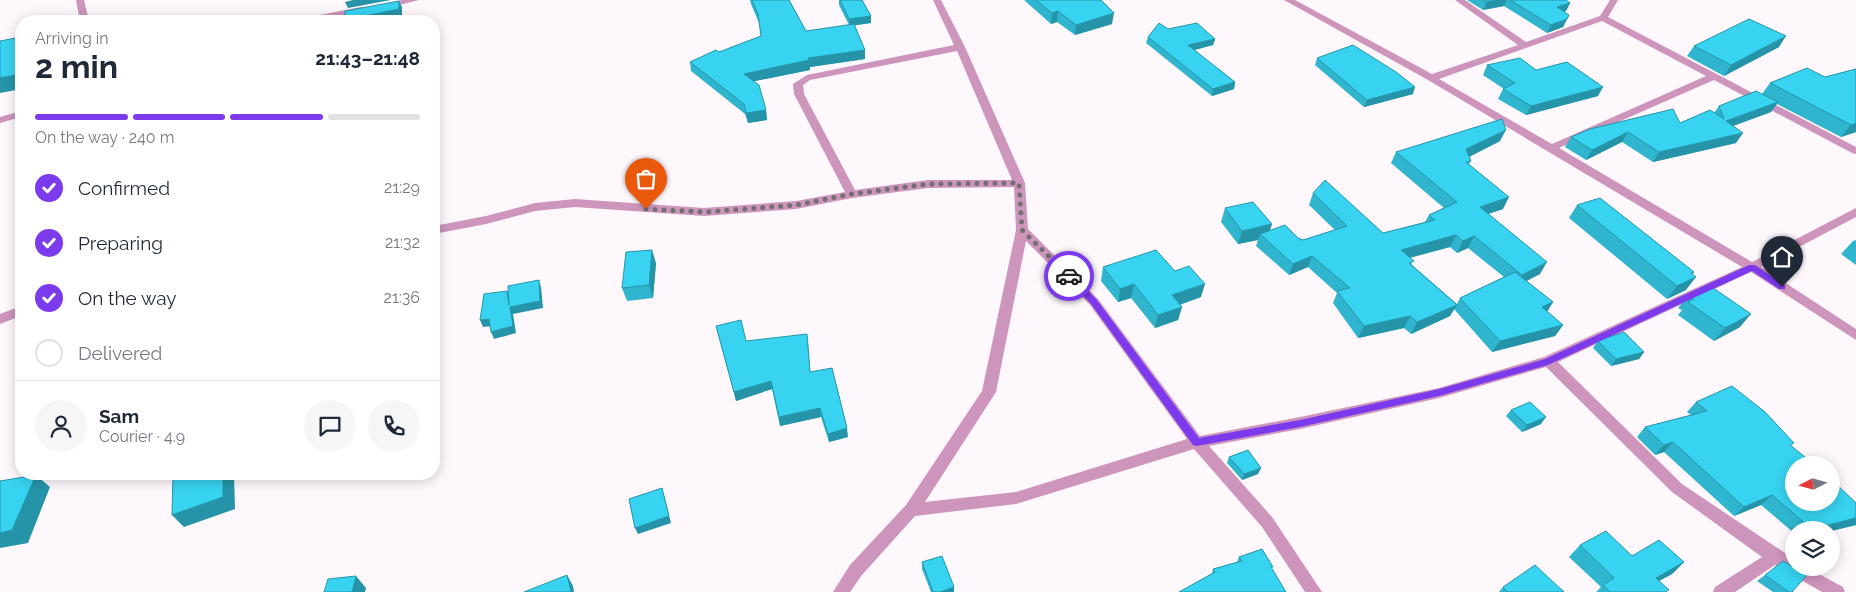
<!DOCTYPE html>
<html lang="en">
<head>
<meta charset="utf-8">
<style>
	:root { --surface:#fff; --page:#f6f6f7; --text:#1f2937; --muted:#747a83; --line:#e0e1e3; --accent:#7c3aed }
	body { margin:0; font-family:Raleway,sans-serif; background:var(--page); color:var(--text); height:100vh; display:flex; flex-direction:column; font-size:19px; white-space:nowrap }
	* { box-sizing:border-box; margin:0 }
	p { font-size:16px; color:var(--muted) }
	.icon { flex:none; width:28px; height:28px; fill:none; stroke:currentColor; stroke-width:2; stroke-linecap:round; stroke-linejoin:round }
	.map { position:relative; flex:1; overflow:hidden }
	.sheet { position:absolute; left:15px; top:15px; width:425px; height:465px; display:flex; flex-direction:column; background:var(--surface); border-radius:20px; box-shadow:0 2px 12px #0003 }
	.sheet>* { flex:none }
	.needle { width:32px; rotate:264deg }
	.fabs { position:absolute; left:1785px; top:456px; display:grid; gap:10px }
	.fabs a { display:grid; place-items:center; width:55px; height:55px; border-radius:50%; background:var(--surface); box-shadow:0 2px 12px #0003; font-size:25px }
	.pin { position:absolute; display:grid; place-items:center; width:42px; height:42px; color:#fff; margin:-51px -21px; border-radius:50% 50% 50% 0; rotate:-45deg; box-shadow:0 0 5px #0007 }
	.pin .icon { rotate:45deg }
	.courier { position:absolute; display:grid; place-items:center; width:50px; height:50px; margin:-25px; border:4px solid #7c3aed; border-radius:50%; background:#fff; color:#222; box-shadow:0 1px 6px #0007 }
	.overview em { font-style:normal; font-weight:700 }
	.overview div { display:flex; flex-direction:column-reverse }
	.overview { display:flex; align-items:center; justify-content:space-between; height:85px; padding:0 20px }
	h1 { font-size:32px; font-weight:700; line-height:38px }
	.bar { display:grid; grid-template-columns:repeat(4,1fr); gap:8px 5px; align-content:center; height:60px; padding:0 20px }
	.bar i { height:6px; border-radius:4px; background:var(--line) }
	.bar .current { background:var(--accent) }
	.bar p { grid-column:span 4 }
	.line { display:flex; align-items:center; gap:12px; padding:0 20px; border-top:1px solid var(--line) }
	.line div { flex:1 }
	.round { display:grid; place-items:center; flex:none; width:52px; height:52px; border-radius:26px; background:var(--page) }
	ol { padding:0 20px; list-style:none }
	li { display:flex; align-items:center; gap:15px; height:55px }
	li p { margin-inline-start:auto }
	li .icon { padding:5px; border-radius:50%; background:var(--accent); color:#fff; stroke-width:4 }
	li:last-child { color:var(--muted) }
	li i { width:28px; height:28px; border:2px solid var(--line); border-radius:50% }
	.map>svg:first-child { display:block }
</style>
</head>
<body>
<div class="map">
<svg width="1856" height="592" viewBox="0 0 1856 592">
	<rect width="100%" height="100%" fill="#fef8fc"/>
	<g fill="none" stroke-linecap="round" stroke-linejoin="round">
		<path fill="#ce95bc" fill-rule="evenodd" d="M76 0H84L89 21H80Z
			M401 0H419L384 9 379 6Z
			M933 0H941L965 47 1025 183 1028 229 1098 299 1200 436 1300 417 1439 388 1544 357 1742 267 1428 80 1284 0H1295L1432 74 1518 45 1455 0H1465L1526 42 1600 16 1610 0H1618L1608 17 1856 147V154L1852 153 1714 80 1559 148 1752 262 1856 208V217L1761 267 1856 329V340L1751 272 1558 362 1682 484 1794 559V568H1808L1843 587 1845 592H1822L1775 565 1735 592H1713L1715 587 1762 557 1672 492 1546 367 1439 398 1300 429 1209 446 1272 517 1322 592H1305L1262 527 1194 449 1016 504 915 516 862 575 850 592H833L850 565 906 505 982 391 1016 230 1014 187 928 188 852 198 796 209 704 216 575 207 535 211 486 224 434 234V226L486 216 535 203 575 199 704 208 796 201 845 192 794 94 793 84 807 75 954 45ZM1602 21 1706 76 1552 144 1439 79ZM957 51 1012 180H928L855 190 804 94 803 85 810 80ZM1026 241 1090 305 1187 439 1016 492 925 502 996 392Z
			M361 7 366 10 364 12 317 21H299L304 18Z
			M21 111V117L0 123V117Z
			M21 306V316L0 324V314Z"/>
	</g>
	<path fill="#2fb5ce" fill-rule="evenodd" d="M750 0H789L806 31 849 25 839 5V0H862L871 16V23L855 25 865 59 810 67V70L754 81 766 110 767 120 748 123 745 114 691 71 690 62 719 52 761 36 759 23 751 4Z
		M1024 0H1101L1112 24 1075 35 1057 22 1051 24Z
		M1467 0H1566L1570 3 1566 11 1564 12 1569 15 1563 27 1547 33 1504 6 1483 10Z
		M1168 29 1215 39 1213 45 1194 50 1235 82 1234 89 1212 96 1146 43 1148 37Z
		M1694 46 1779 47 1724 76 1687 56Z
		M1317 58 1413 94 1364 107 1315 65Z
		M1487 65 1536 70 1598 96 1526 115 1498 99 1503 89H1504L1483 75Z
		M1856 69V132L1841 137 1777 104 1771 112 1733 126 1736 143 1653 162 1622 142 1586 160 1565 147 1571 137 1680 123 1714 113 1719 106 1762 94 1770 83 1825 77Z
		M1500 141 1469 157 1471 161 1469 164 1503 209 1488 214 1540 274 1526 281 1553 302 1547 312 1563 325 1555 336 1492 352 1454 309 1450 316 1411 334 1404 328 1358 338 1333 303 1337 293 1308 267 1289 275 1256 246 1258 240 1238 244 1221 222 1225 208 1272 224 1270 230 1303 240 1335 230 1309 205 1313 193 1383 233 1425 222 1429 215 1444 208 1391 163 1396 152ZM1450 247 1457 253 1468 248 1504 277 1460 298 1457 304 1412 265 1410 258Z
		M1577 205 1692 274 1686 290 1667 299 1569 218Z
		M1856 240V265L1841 254 1853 241Z
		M656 263 653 298 627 301 622 288Z
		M1103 267 1175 271 1201 297 1180 305 1182 307 1178 320 1155 328 1131 298 1118 302 1101 281Z
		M1689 295 1740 327 1714 341 1678 315 1682 310 1678 308Z
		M716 326 746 341 808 343 810 372 848 437 829 442 821 417 780 426 772 389 736 401Z
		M1598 341 1644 352 1639 359 1611 366 1593 348Z
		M1696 402 1791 446 1856 503V525L1831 531V530H1794V533L1761 505 1734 516 1664 452 1655 455 1637 437 1645 427 1691 415 1687 412Z
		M1511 410 1541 424 1522 432 1506 416Z
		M1229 457 1258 474 1242 480 1227 463Z
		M1580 545 1632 556 1684 562 1672 574 1659 581 1666 592H1596L1601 587 1569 557Z
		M1794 545V557L1787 552Z
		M1239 557 1272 569 1212 574 1213 569 1237 562Z
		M922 562 954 587V592H931L922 569Z
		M1765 575 1792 592H1773L1757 581Z
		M1503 587 1564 592H1499Z"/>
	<path fill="#2694a8" d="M353 0H391L348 8 345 2Z
		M1499 0H1507L1504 6 1483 10 1487 2Z
		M399 1 402 7V16L374 21H346L345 20Z
		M1570 3 1566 11 1553 15 1557 7Z
		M1058 11 1057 22 1051 24 1052 13Z
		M1114 13 1112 24 1075 35 1076 25Z
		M1569 15 1563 27 1547 33 1551 25Z
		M871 16V23L850 26 849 19Z
		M1786 36 1779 47 1724 76 1731 65Z
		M1215 39 1213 45 1187 52 1188 45Z
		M865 50V59L810 67V70L746 83 744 74 808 58Z
		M21 74V89L0 93V78Z
		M1235 82 1234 89 1212 96 1213 89Z
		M1415 87 1413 94 1364 107 1367 100Z
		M1603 87 1598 96 1526 115 1531 106Z
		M1778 102 1771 112 1719 131 1726 121Z
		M766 110 767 120 748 123 746 113Z
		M1856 123V132L1841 137 1851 125Z
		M1506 130 1500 141 1461 161 1466 149Z
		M1628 132 1622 142 1586 160 1592 150Z
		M1743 133 1736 143 1653 162 1659 152Z
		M1509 197 1503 209 1473 219 1480 207Z
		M1272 224 1267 238 1260 234 1258 240 1238 244 1242 231Z
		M1456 235 1450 247 1396 261 1401 250Z
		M1474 236 1468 248 1457 253 1463 241Z
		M652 250 656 263 653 298 649 285Z
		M1312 256 1308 267 1289 275 1293 264Z
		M1547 262 1540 274 1515 287 1522 275Z
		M1694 272 1686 281 1696 277 1686 290 1667 299 1677 286 1691 273Z
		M539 280 541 287 543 308 513 314 516 333 494 339 491 332 507 291 510 298Z
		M1134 284 1131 298 1118 302 1120 289Z
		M1205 284 1201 297 1169 308 1172 295Z
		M1553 302 1546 313 1542 307Z
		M1457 305 1450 316 1411 334 1417 322Z
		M1182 307 1178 320 1155 328 1158 315Z
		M1751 314 1740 327 1714 341 1725 328Z
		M1410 316 1404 328 1358 338 1364 326Z
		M489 319 492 326 483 327 480 320Z
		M1563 325 1555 336 1492 352 1500 341Z
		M1644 352 1639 359 1611 366 1616 359Z
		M771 381 772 389 736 401 734 392Z
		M820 408 821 417 780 426 779 417Z
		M1546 417 1541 424 1522 432 1527 425Z
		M847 428 848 437 829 442 828 434Z
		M1673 442 1664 452 1655 455 1664 445Z
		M1261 468 1258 474 1242 480 1244 474Z
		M223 474H234L235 509 184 527 172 515Z
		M36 475 50 487 28 543 0 548V533Z
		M662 488 671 523 638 534 635 528Z
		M1772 495 1761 505 1734 516 1744 507Z
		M1856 518V525L1831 531V530H1811Z
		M1684 562 1672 574 1644 589 1656 578Z
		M567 575 573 586 574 592H571Z
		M356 576 366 588 365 592H352Z
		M954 587V592H940Z"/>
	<path fill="#37d3f0" stroke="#2694a8" d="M752 0H789L806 31 854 24 865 50 808 58 809 60 744 74 759 85 766 110 746 113 744 104 690 62 716 50 719 52 761 36 758 14Z
		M840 0H862L871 16 849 19Z
		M1036 0H1101L1114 13 1076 25 1058 11 1052 13Z
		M1483 0H1499L1487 2Z
		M1510 0H1566L1570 3 1557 7 1569 15 1567 19 1551 25Z
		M399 1V9L345 20V11Z
		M1749 19 1786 36 1731 65 1694 46Z
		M1159 23 1168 29 1197 23 1215 39 1188 45 1235 82 1213 89 1148 37Z
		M21 37V45L20 48H21V74L0 78V41Z
		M1353 45 1396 72 1415 87 1367 100 1317 58Z
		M1520 58 1536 70 1567 62 1603 87 1531 106 1503 89 1515 83 1487 65Z
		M1807 68 1825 77 1856 69V123L1851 125 1770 83Z
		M1756 91 1778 102 1726 121 1743 133 1659 152 1628 132 1592 150 1571 137 1590 129 1673 109 1680 123 1710 110 1724 119 1719 106Z
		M1502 119 1506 130 1466 149 1471 161 1466 162 1509 197 1480 207 1547 262 1522 275 1474 236 1463 241 1456 235 1401 250 1414 261 1409 263 1457 305 1417 322 1410 316 1364 326 1337 291 1350 288 1312 256 1293 264 1260 234 1285 225 1298 238 1303 240 1347 226 1313 193 1325 180 1383 233 1435 220 1429 215 1457 202 1396 152Z
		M1600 198 1694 272 1691 273 1696 277 1677 286 1577 205Z
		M1253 202 1272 224 1242 231 1225 208Z
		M652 250 649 285 622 288 626 252Z
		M1156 250 1175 271 1189 266 1205 284 1172 295 1182 307 1158 315 1134 284 1120 289 1103 267Z
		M1515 272 1553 302 1542 307 1563 325 1500 341 1460 298Z
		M539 280 540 301 510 307 513 326 491 332 489 319 480 320 484 294 507 291 509 305 508 286Z
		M1709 285 1751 314 1725 328 1688 302 1694 299 1689 295Z
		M741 320 746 341 807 334 810 372 832 368 847 428 828 434 820 408 779 417 771 381 734 392 716 326Z
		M1624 332 1644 352 1616 359 1598 341Z
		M1732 386 1765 412 1794 443 1790 445 1815 465H1794V502H1831V479L1856 503V518L1812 529 1772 495 1744 507 1673 442 1664 445 1645 427 1707 411 1696 402Z
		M1530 402 1546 417 1527 425 1511 410Z
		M1248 450 1261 468 1244 474 1229 457Z
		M176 474H223V497L172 515 173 475Z
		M36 475 12 530 0 533V481Z
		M662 488 669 516 635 528 629 499Z
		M1606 531 1632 556 1659 540 1684 562 1656 578 1669 590 1665 592H1610L1603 585 1614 578 1580 545Z
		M1262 549 1273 567H1271L1286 592H1179L1215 572 1213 569 1242 561 1239 557Z
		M942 556 954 587 940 592H933L922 562Z
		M1783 561 1807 575 1792 592H1789L1765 575Z
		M1535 565 1564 592H1508L1503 587Z
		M567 575 571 592H524Z
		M356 576 352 592H324L328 579Z"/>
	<path fill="#7c3aed" d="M1749 265H1755L1785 285V289H1779L1752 271 1548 365 1439 396 1300 427 1197 446 1193 445 1091 304 1065 276 1072 274 1097 300 1199 438 1300 420 1439 389 1545 359Z"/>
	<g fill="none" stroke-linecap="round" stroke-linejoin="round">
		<path stroke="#726f72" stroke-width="5" stroke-dasharray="0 9" d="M646 209 704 212 796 205 852 194 928 184 1019 183 1022 230 1069 276"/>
	</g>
</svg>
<div class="fabs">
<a><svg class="needle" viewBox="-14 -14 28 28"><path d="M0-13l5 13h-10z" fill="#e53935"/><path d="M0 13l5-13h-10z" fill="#747a83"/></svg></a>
<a><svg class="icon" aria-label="layers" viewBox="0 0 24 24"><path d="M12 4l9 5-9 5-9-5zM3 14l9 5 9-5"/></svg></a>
</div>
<div class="pin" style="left:646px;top:209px;background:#ea580c"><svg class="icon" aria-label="bag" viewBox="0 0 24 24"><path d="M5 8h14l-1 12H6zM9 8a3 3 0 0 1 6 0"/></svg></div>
<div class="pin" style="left:1782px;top:287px;background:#1f2937"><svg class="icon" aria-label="home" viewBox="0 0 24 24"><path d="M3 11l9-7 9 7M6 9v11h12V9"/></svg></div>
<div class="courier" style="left:1069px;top:276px"><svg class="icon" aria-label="car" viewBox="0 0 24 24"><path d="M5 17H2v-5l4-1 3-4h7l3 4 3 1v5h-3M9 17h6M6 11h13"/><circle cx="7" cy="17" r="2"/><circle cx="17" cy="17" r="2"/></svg></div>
<section class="sheet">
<div class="overview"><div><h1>2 min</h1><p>Arriving in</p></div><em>21:43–21:48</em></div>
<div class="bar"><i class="current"></i><i class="current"></i><i class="current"></i><i></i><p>On the way · 240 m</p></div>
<ol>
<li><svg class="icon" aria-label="check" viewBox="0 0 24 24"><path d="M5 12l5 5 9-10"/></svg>Confirmed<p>21:29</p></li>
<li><svg class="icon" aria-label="check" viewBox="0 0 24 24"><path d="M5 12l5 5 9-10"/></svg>Preparing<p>21:32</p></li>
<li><svg class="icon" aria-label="check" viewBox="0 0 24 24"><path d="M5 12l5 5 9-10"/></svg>On the way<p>21:36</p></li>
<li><i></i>Delivered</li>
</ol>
<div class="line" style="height:90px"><a class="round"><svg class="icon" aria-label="person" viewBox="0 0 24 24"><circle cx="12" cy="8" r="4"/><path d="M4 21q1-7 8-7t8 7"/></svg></a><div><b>Sam</b><p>Courier · 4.9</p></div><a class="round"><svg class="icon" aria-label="chat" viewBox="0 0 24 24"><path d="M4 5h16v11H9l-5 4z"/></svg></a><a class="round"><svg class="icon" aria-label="phone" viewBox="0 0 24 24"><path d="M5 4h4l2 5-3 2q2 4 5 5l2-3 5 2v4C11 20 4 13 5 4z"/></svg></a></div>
</section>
</div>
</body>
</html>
